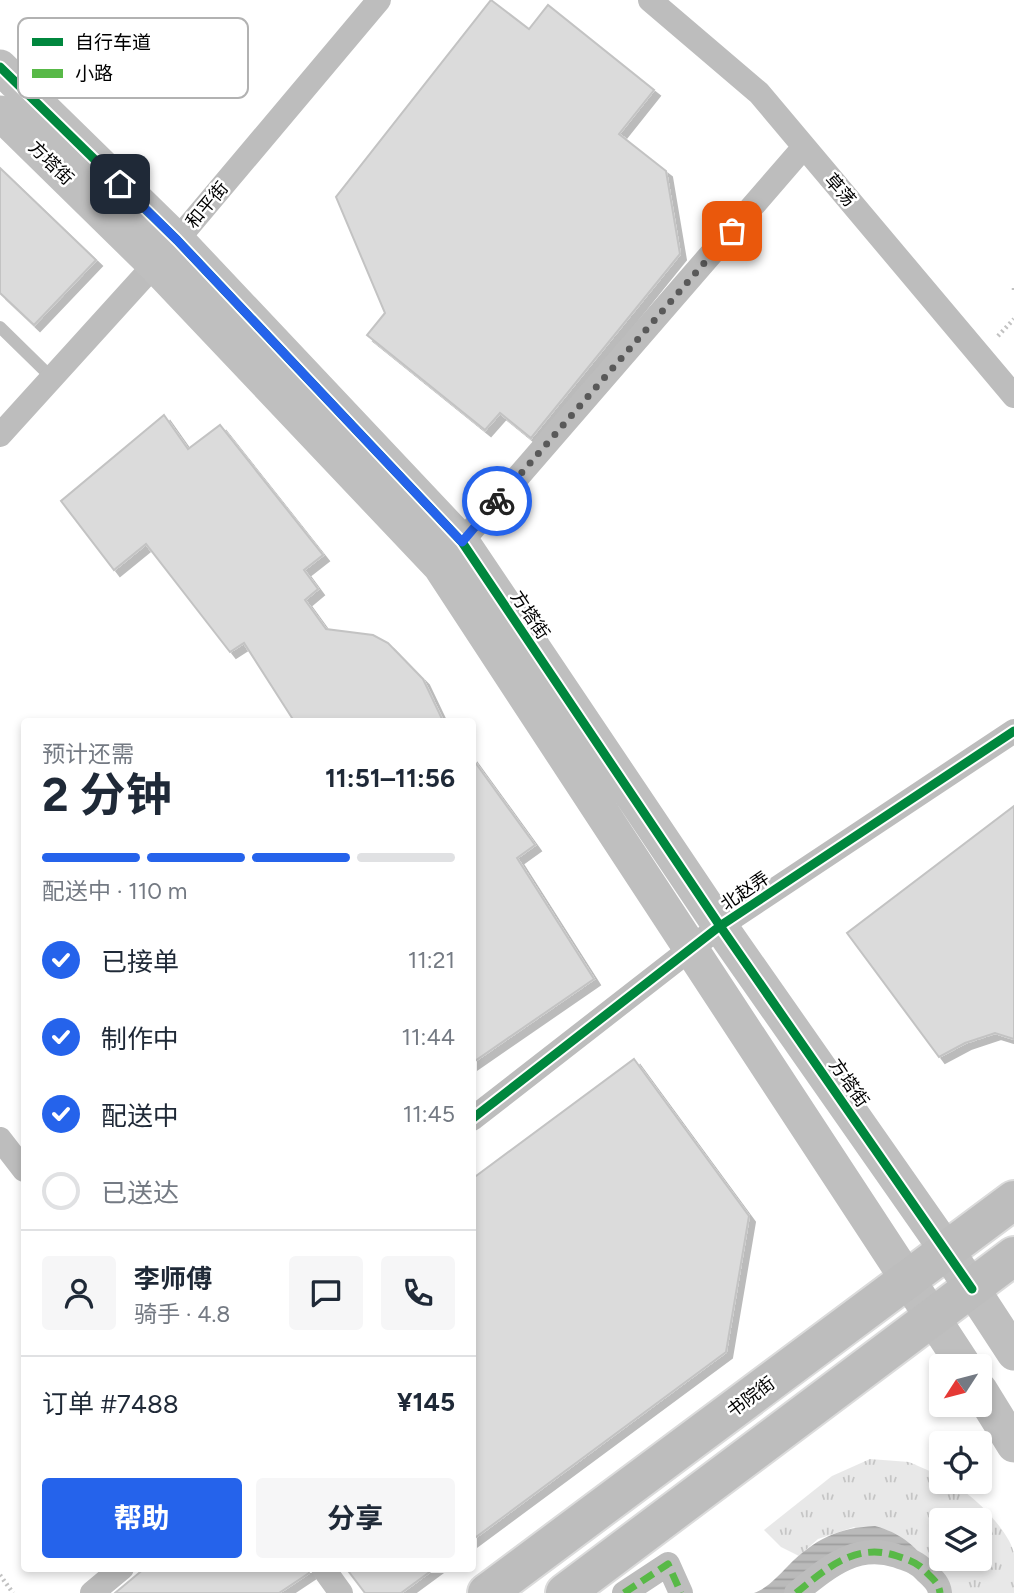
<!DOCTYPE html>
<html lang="zh">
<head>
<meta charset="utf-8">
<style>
	:root { --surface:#fff; --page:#f6f6f7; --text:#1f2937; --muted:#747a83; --line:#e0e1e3; --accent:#2563eb }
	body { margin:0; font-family:Figtree,"Noto Sans SC",sans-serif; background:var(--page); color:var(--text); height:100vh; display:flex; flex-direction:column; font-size:26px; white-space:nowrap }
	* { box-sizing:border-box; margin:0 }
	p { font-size:23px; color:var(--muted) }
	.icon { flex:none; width:38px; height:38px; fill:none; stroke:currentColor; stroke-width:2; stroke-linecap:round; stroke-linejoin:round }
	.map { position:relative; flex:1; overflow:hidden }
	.side { position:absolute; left:21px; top:718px; width:455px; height:854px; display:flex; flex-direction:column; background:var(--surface); border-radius:7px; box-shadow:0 4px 10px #0003 }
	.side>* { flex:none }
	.needle { width:46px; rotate:234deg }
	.buttons { position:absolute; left:929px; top:1354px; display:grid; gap:14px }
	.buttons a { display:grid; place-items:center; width:63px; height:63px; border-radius:7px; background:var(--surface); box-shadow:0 4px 10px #0003; font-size:35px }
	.pin { position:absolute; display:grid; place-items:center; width:60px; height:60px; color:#fff; margin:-30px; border-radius:14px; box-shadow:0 4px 10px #0006 }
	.courier { position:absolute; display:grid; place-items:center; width:70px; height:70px; margin:-35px; border:5px solid #2563eb; border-radius:50%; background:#fff; color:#222; box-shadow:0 2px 9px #0007 }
	.head em { font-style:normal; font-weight:700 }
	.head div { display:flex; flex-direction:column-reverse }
	.head { display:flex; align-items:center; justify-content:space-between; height:119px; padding:0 21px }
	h1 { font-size:46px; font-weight:700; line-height:52px }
	.bar { display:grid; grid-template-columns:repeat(4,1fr); gap:10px 7px; align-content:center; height:84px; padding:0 21px }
	.bar i { height:9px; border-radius:5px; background:var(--line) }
	.bar .selected { background:var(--accent) }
	.bar p { grid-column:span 4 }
	.line { display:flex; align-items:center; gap:18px; padding:0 21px; border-top:2px solid var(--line) }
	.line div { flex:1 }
	.round { display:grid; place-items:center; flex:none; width:74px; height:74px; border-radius:7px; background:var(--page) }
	ol { padding:0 21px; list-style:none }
	li { display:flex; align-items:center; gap:21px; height:77px }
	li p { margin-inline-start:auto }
	li .icon { padding:7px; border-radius:50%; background:var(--accent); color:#fff; stroke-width:4 }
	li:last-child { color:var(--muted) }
	li i { width:38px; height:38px; border:4px solid var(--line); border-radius:50% }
	.primary-button { display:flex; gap:14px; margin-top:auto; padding:14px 21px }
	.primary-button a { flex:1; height:80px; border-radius:7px; background:var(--accent); color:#fff; font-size:28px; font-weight:700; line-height:80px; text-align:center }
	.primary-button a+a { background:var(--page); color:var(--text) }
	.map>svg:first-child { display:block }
</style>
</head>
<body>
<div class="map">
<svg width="1014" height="1593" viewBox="0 0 1014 1593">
	<defs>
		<pattern id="grass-tufts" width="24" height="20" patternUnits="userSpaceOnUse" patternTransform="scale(1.75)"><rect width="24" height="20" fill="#e8e8e8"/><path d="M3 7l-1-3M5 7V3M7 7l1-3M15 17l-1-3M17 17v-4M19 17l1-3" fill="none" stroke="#c5c5c5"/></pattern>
		<pattern id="water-rules" width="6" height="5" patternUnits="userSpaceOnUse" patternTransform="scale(1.75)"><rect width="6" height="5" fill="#bababa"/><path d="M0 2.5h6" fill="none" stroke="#9e9e9e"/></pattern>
		<filter id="shadow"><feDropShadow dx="6" dy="6" stdDeviation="0" flood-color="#0004"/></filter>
	</defs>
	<rect width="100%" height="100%" fill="#fff"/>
	<path fill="url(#grass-tufts)" fill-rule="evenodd" d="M870 1459 909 1462 941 1476 942 1482C964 1482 1011 1532 1014 1554 1014 1566 1014 1580 1014 1593H940L854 1527 818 1539 799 1556 781 1547 764 1530 832 1476ZM942 1521H980V1559H942Z"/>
	<path fill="url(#water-rules)" d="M875 1526C900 1533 914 1544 929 1565L879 1549 796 1593H754C768 1588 778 1576 788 1566 815 1539 837 1528 875 1526Z"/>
	<path fill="#dbdbdb" stroke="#c3c3c3" stroke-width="2" filter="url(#shadow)" d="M491 0 529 29 548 5 654 90 619 134 666 171 680 254 531 438 500 413 485 430 367 335 385 313 336 197Z
		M0 168 96 260 34 325 0 293Z
		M164 415 188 449 220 425 323 555 304 570 318 589 305 600 326 629 373 635 388 643 423 679 443 721H294L244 643 230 652 146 544 114 570 61 501Z
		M472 758 535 845 517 858 594 979 472 1063Z
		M1014 806V1039L995 1033 965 1043 939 1057 847 933Z
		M634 1059 749 1216 726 1352 472 1540V1179Z
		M145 1568H308L309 1573 279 1593H115Z
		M346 1568H435L401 1593H365Z"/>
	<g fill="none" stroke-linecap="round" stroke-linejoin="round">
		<g stroke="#dbdbdb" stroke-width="42">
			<path id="primary" d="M487 1593 1014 1200
				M565 1593 1014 1256"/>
		</g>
		<path stroke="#c2c2c2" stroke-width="4.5" stroke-dasharray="2 3.5" stroke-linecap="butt" d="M1014 288V290
			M998 336 1014 319
			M0 1575 13 1593"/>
		<path stroke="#bdbdbd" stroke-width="12" d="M0 327 51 377"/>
		<path stroke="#bdbdbd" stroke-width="24" d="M650 0 759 93 1014 396
			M0 435 177 240 379 0
			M452 553 803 148
			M472 1119 720 926 1014 731
			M0 1139 24 1170
			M323 1568 341 1593
			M92 1593 122 1568
			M624 1593 668 1564 681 1593
			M796 1593C827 1568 856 1542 897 1556 909 1560 917 1562 925 1571 932 1578 939 1583 940 1593"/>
		<path stroke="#bfbfbf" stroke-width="35" d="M0 67 177 240 462 542 720 926 948 1252 1014 1353
			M0 113 155 265 440 566 965 1367
			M980 1390 1014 1445"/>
		<use href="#primary" stroke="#bdbdbd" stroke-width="38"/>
		<path stroke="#58b947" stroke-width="7" stroke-dasharray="14 7" stroke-linecap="butt" d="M624 1593 668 1564 681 1593
			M796 1593C827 1568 856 1542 897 1556 909 1560 917 1562 925 1571 932 1578 939 1583 940 1593"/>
		<g stroke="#fff" stroke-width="13">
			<path id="cycleway" d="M0 67 177 240 462 542 720 926 972 1289
				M472 1119 720 926 1014 731"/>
		</g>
		<use href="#cycleway" stroke="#00873e" stroke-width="9"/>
	</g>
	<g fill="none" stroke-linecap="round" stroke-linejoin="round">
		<path stroke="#595959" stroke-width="7" stroke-dasharray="0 12.6" d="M497 501 732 231"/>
		<path stroke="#2563eb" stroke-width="9" d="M120 184 177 240 462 542 497 501"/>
	</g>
	<g text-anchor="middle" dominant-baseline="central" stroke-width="5" stroke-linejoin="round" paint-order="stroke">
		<g font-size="18" fill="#000" stroke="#fff">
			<text transform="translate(51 163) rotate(44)">方塔街</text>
			<text transform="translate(840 190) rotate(49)">草荡</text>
			<text transform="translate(207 205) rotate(-50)">和平街</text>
			<text transform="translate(530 615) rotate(56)">方塔街</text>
			<text transform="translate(745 891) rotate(-34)">北赵弄</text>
			<text transform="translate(849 1083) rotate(55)">方塔街</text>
			<text transform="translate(751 1397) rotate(-37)">书院街</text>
		</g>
	</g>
	<rect x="18" y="18" width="230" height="80" rx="10" fill="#fff" stroke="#b2b2b2" stroke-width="2"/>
	<rect x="32" y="38" width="31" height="8" fill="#00873e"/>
	<rect x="32" y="69" width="31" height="9" fill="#58b947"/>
	<g font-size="19" fill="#000">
		<text x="75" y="49">自行车道</text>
		<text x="75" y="80">小路</text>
	</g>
</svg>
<div class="buttons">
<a><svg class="needle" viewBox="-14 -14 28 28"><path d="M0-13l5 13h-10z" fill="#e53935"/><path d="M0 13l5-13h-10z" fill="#747a83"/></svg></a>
<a><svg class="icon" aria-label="locate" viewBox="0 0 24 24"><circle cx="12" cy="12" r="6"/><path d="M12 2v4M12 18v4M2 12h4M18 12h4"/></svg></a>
<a><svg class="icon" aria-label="layers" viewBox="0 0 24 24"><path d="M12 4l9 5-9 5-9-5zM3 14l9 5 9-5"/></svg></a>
</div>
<div class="pin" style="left:732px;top:231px;background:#ea580c"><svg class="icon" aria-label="bag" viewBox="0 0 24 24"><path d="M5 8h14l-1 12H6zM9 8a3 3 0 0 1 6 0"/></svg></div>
<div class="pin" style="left:120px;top:184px;background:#1f2937"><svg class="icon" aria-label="home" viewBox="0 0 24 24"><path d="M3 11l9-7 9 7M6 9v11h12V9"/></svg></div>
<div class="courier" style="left:497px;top:501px"><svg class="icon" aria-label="bike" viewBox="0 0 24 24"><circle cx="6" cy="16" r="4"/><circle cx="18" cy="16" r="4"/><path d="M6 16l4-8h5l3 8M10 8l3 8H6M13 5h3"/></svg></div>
<section class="side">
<div class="head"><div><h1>2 分钟</h1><p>预计还需</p></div><em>11:51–11:56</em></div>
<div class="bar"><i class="selected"></i><i class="selected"></i><i class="selected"></i><i></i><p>配送中 · 110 m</p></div>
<ol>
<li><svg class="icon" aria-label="check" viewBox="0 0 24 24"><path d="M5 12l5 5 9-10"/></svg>已接单<p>11:21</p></li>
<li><svg class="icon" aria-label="check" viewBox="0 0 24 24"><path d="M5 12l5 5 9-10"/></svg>制作中<p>11:44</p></li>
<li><svg class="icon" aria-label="check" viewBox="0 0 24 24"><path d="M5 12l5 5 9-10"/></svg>配送中<p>11:45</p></li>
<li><i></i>已送达</li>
</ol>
<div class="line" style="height:126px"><a class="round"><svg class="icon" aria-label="person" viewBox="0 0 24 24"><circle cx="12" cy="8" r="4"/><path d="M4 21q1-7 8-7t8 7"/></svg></a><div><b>李师傅</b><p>骑手 · 4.8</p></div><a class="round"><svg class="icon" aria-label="chat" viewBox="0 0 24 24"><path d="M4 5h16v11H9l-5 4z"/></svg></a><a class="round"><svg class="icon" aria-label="phone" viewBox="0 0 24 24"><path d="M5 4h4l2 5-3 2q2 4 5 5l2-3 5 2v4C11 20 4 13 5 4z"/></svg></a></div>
<div class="line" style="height:91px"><div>订单 #7488</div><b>¥145</b></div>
<div class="primary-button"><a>帮助</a><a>分享</a></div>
</section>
</div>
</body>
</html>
